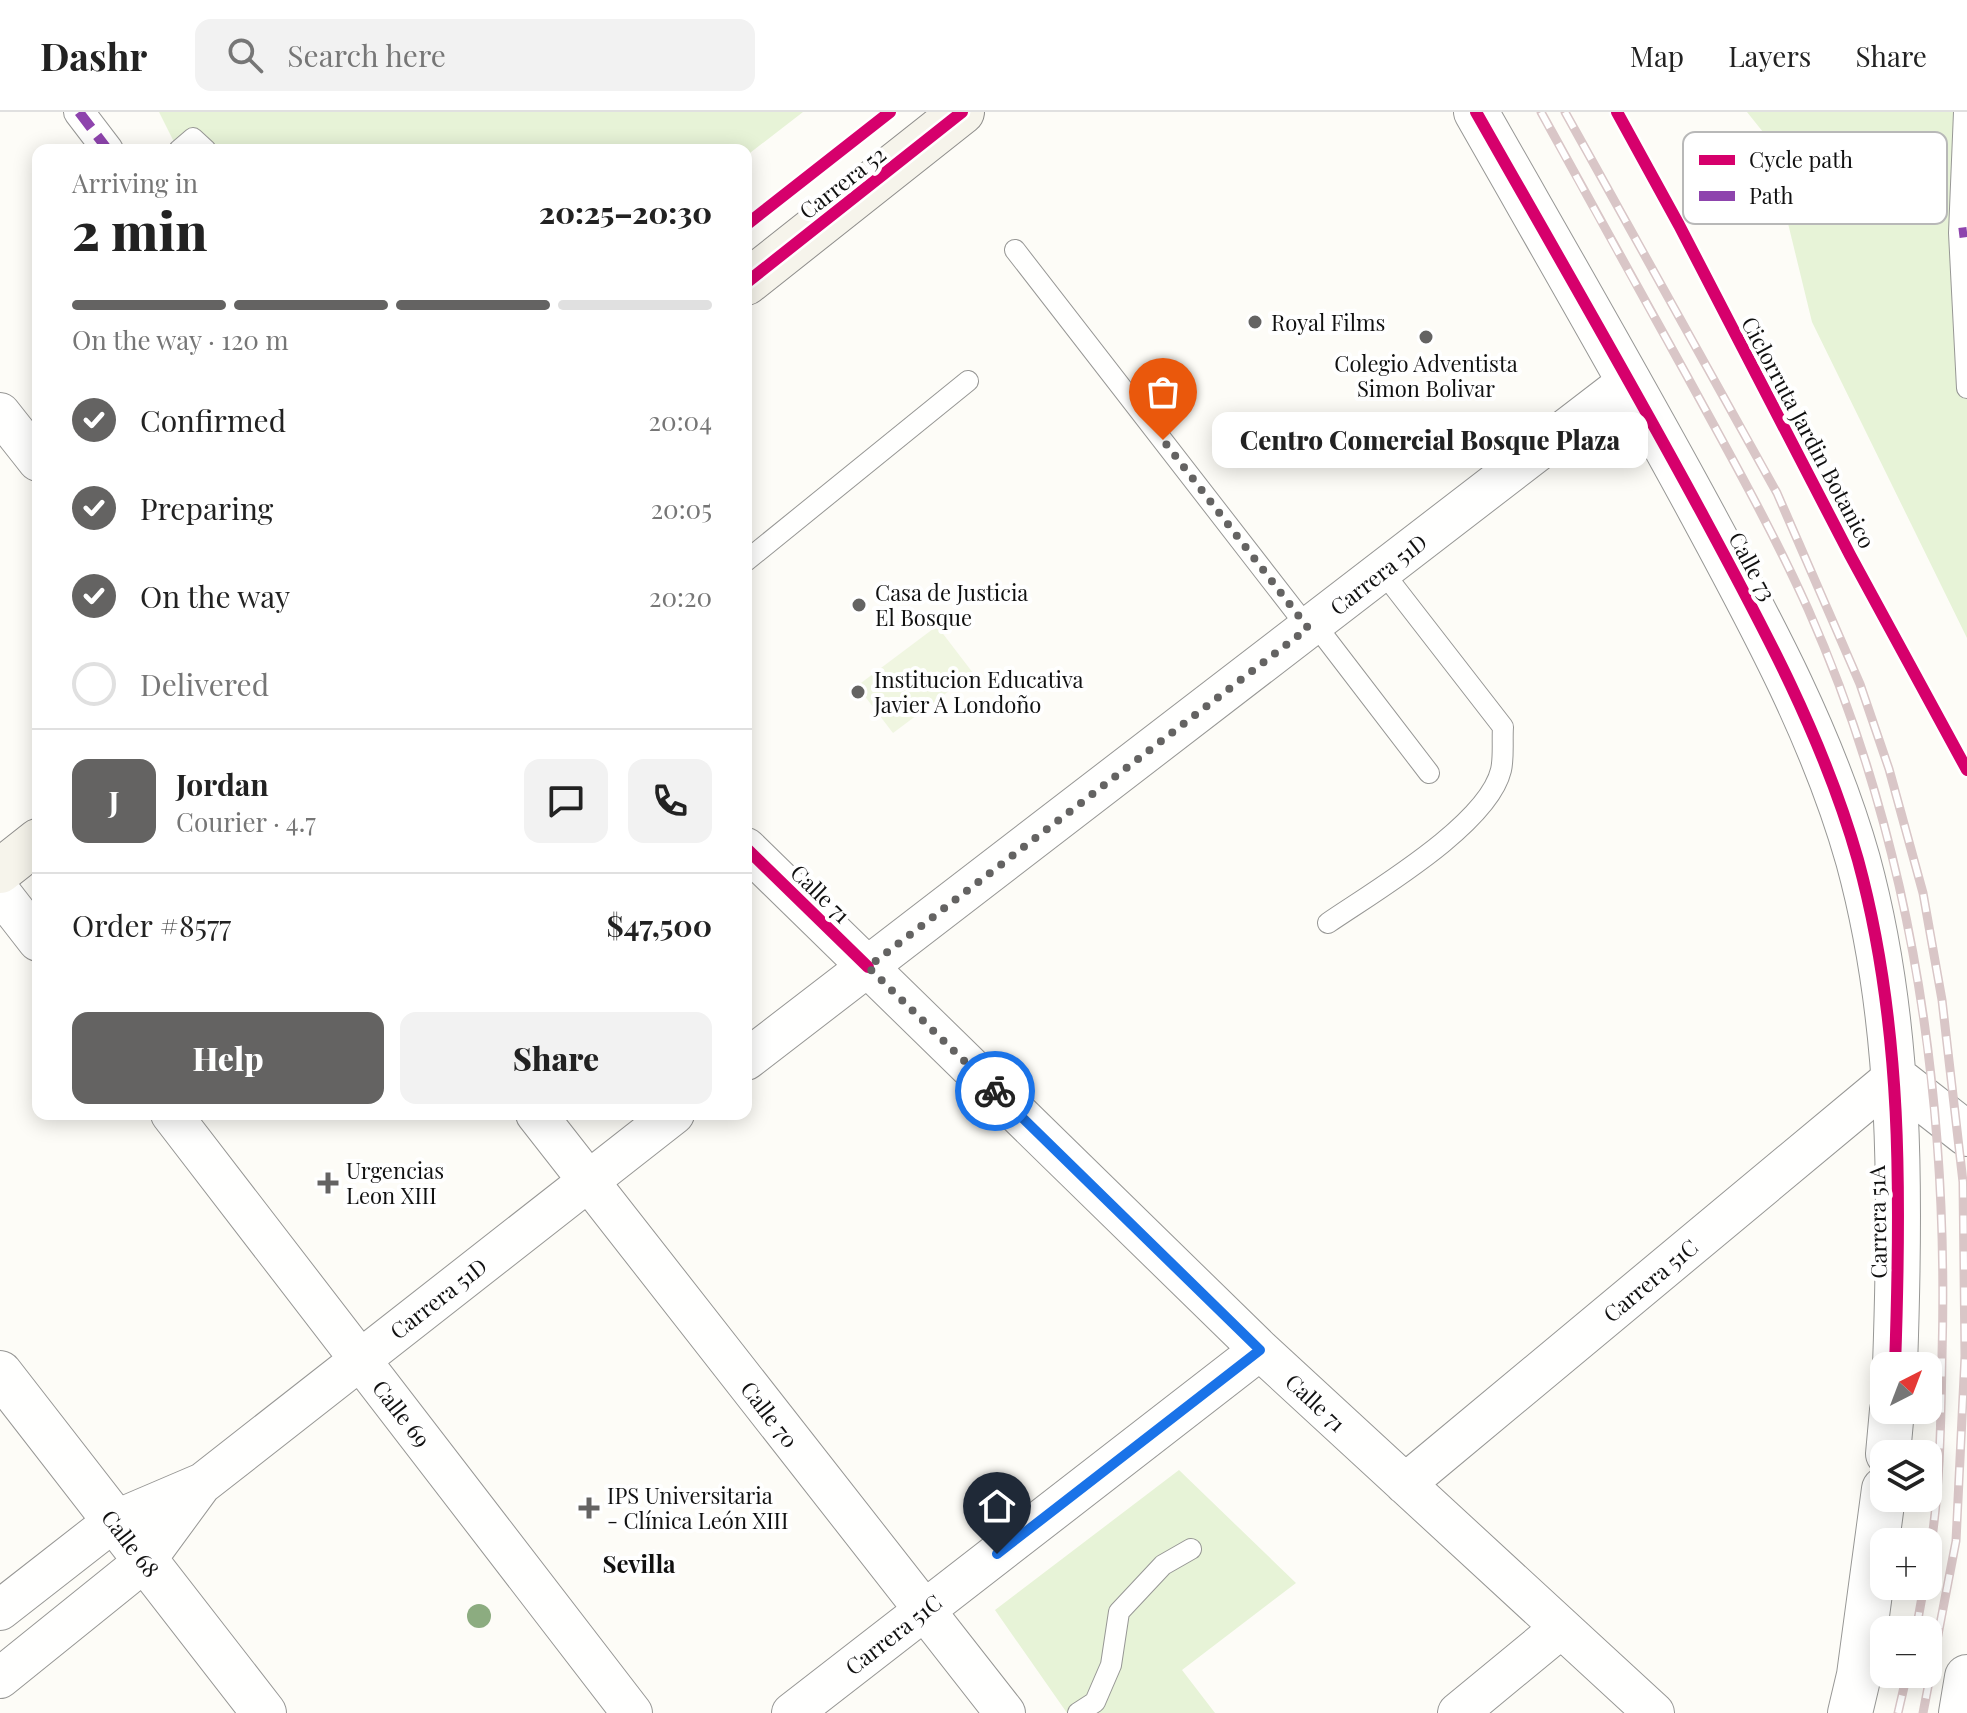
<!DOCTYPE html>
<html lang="en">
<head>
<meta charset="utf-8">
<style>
	:root { --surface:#fff; --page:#f2f2f2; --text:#222; --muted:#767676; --line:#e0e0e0; --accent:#646362 }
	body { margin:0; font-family:"Playfair Display",serif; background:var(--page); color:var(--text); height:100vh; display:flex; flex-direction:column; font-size:30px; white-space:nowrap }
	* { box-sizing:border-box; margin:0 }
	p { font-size:26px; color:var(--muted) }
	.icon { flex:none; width:44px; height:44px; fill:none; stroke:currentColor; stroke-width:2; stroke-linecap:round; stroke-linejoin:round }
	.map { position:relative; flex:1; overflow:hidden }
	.details { position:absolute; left:32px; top:32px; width:720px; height:976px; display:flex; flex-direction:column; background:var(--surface); border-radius:16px; box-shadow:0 4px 20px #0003 }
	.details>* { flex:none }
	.needle { width:52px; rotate:42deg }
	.buttons { position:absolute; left:1870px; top:1240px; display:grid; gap:16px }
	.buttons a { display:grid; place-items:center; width:72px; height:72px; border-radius:16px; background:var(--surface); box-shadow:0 4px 20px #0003; font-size:40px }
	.pin { position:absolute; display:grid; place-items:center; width:68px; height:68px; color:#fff; margin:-82px -34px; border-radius:50% 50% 50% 0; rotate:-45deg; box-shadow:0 0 8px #0007 }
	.pin .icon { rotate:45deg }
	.courier { position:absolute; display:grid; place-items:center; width:80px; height:80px; margin:-40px; border:6px solid #1a73e8; border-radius:50%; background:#fff; color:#222; box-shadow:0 2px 10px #0007 }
	.bubble { position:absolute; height:56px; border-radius:16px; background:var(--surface); box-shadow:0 4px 20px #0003; font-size:26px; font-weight:800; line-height:56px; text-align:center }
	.overview em { font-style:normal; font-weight:800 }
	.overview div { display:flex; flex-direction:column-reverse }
	.overview { display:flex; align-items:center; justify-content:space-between; height:136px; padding:0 40px }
	h1 { font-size:52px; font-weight:800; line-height:60px }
	.bar { display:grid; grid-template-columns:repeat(4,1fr); gap:12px 8px; align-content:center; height:96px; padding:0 40px }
	.bar i { height:10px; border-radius:6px; background:var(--line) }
	.bar .active { background:var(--accent) }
	.bar p { grid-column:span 4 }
	.line { display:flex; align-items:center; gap:20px; padding:0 40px; border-top:2px solid var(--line) }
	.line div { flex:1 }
	.round { display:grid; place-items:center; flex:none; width:84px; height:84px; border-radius:16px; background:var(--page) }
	ol { padding:0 40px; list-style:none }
	li { display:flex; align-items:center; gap:24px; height:88px }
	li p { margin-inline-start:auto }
	li .icon { padding:8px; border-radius:50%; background:var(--accent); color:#fff; stroke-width:4 }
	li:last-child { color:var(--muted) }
	li i { width:44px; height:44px; border:4px solid var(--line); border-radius:50% }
	.action { display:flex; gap:16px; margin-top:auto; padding:16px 40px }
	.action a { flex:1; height:92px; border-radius:16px; background:var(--accent); color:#fff; font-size:32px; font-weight:800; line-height:92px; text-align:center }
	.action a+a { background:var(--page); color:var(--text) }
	header { display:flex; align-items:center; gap:48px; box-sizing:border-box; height:112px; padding:0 40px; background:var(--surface); border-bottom:2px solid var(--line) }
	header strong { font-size:38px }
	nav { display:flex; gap:44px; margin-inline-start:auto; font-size:28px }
	.search { width:560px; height:72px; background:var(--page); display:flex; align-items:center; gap:20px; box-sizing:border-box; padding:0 28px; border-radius:16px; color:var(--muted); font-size:30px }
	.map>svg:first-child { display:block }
</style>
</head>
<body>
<header>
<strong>Dashr</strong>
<div class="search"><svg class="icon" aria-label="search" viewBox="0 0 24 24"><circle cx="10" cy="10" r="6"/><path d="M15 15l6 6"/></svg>Search here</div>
<nav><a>Map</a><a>Layers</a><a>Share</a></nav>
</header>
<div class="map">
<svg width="1967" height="1601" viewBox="0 0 1967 1601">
	<rect width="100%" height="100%" fill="#fdfcf7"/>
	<path fill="#e7f3d7" d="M159 0H803L746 44V38H178Z
		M1747 0H1967V526L1812 210 1767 25Z
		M1179 1358 1296 1471 1182 1558 1215 1601H1067L995 1498Z"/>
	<path fill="#f0f6e1" d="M937 514 973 561 893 621 857 574Z"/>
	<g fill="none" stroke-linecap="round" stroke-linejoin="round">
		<g stroke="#979795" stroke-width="22">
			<path id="service" d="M1964 0 1959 121 1967 276
				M179 38 193 26 206 38
				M1015 138 1308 516
				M746 449 968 269
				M1314 511 1429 661
				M1328 811C1373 780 1488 713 1501 658 1504 645 1502 629 1503 615L1382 459
				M1078 1601 1095 1590 1111 1553 1119 1500 1163 1453 1191 1437"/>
		</g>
		<g stroke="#979795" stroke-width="32">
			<path id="pedestrian" d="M79 0 108 38"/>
		</g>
		<g stroke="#979795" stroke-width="42">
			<path id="minor" d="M0 301 38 349
				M746 736 1260 1238 1654 1601
				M0 780 38 829
				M746 948 1630 268
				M171 1002 632 1601
				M536 1002 1005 1601
				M1405 1372 1894 965
				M0 1498 114 1409 203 1371 674 1002
				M0 1566 145 1449 200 1374
				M792 1601 1260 1238
				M1458 1601 1561 1516"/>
		</g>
		<g stroke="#979795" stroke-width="46">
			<path id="tertiary" d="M1476 0C1551 132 1627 263 1699 396 1760 509 1823 624 1858 748 1903 913 1901 1085 1895 1254
				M1894 965 1967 1022
				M0 1261 264 1601
				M1888 1342 1892 1298
				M1850 1601 1859 1563 1884 1377
				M1961 1601 1967 1565"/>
		</g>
		<g stroke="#8e8d8b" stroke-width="46">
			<path id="secondary" d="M746 171 962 0
				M0 759 38 729"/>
		</g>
		<use href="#service" stroke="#fffffe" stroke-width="20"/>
		<use href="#pedestrian" stroke="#fffffe" stroke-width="30"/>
		<use href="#minor" stroke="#fffffe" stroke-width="40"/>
		<use href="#tertiary" stroke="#fffffe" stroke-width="44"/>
		<use href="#secondary" stroke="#f6f4eb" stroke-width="44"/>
		<g stroke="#d9c6c7" stroke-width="9">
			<path id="rail" d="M1541 0C1589 88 1638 176 1687 264 1729 341 1772 417 1808 497 1912 732 1949 989 1942 1244 1941 1313 1940 1384 1928 1452
				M1565 0 1777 381 1860 572 1889 657 1923 781 1942 888 1963 1070 1965 1244 1956 1429 1923 1601
				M1916 1518 1924 1474
				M1898 1601 1907 1562"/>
		</g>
		<use href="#rail" stroke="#fff" stroke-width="6" stroke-dasharray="18" stroke-linecap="butt"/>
		<path stroke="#8e44ad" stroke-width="10" stroke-dasharray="20 10" stroke-linecap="butt" d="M79 0 108 38
			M1959 121 1967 120"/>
		<g stroke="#fff" stroke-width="17">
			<path id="cycleway" d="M1476 0C1551 132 1627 263 1699 396 1760 509 1823 624 1858 748 1903 913 1901 1085 1895 1254
				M1617 0 1679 113 1850 443 1967 658
				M746 113 890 0
				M746 171 962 0
				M746 736 868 855"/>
		</g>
		<use href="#cycleway" stroke="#d6006c" stroke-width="12"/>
	</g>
	<circle fill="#8cac80" cx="479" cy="1504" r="12"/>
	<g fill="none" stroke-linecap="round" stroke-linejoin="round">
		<path stroke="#646362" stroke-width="8" stroke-dasharray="0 14.4" d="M995 979 868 855 1308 516 1163 328"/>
		<path stroke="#1a73e8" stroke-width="10" d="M995 979 1260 1238 997 1442"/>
	</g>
	<g fill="#646362" stroke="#fff" stroke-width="3">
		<circle cx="1255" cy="210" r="8"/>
		<circle cx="1426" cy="225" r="8"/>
		<circle cx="859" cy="493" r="8"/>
		<circle cx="858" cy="580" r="8"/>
		<path d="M324 1059h8v8h8v8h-8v8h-8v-8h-8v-8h8z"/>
		<path d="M585 1384h8v8h8v8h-8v8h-8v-8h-8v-8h8z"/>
	</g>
	<g text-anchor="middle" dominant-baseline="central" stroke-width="8" stroke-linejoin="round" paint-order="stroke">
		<g font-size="22" fill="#111" stroke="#fff">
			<text transform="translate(842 70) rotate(-38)">Carrera 52</text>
			<text transform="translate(1809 320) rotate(62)">Ciclorruta Jardin Botanico</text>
			<text transform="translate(1753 454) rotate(62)">Calle 73</text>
			<text transform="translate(1378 462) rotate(-38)">Carrera 51D</text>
			<text transform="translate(821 781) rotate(44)">Calle 71</text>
			<text transform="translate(1877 1110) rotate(-91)">Carrera 51A</text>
			<text transform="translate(1650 1168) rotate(-40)">Carrera 51C</text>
			<text transform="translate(438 1186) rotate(-38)">Carrera 51D</text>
			<text transform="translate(1316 1290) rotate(43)">Calle 71</text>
			<text transform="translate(402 1301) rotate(52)">Calle 69</text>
			<text transform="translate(770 1302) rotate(52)">Calle 70</text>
			<text transform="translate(131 1431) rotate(52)">Calle 68</text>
			<text transform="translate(893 1522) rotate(-38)">Carrera 51C</text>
		</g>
		<g font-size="22" fill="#111" stroke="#fff" text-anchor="start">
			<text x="1271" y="210">Royal Films</text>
			<text x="1426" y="251" text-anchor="middle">Colegio Adventista<tspan x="1426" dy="25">Simon Bolivar</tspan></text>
			<text x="875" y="480">Casa de Justicia<tspan x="875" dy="25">El Bosque</tspan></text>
			<text x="874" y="567">Institucion Educativa<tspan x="874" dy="25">Javier A Londoño</tspan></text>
			<text x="346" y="1058">Urgencias<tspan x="346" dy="25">Leon XIII</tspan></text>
			<text x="607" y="1383">IPS Universitaria<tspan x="607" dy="25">- Clínica León XIII</tspan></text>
		</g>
		<g font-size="24" font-weight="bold" fill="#111" stroke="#fff">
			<text x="639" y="1451">Sevilla</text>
		</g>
	</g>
	<rect x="1683" y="20" width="264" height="92" rx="12" fill="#fff" stroke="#b8b8b8" stroke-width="2"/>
	<rect x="1699" y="43" width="36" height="10" fill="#d6006c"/>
	<rect x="1699" y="79" width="36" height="10" fill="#8e44ad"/>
	<g font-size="22" fill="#111">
		<text x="1749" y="56">Cycle path</text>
		<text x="1749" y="92">Path</text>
	</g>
</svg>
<div class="buttons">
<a><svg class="needle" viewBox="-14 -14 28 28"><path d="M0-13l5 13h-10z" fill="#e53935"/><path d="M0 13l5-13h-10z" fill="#767676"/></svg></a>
<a><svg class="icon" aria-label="layers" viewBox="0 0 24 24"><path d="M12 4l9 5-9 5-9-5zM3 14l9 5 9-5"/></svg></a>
<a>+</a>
<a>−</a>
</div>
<div class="pin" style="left:1163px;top:328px;background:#ea580c"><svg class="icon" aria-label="bag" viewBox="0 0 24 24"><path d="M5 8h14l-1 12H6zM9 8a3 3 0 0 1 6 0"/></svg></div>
<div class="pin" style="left:997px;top:1442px;background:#1f2937"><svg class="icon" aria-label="home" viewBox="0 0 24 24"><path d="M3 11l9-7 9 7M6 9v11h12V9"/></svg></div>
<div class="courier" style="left:995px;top:979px"><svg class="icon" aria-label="bike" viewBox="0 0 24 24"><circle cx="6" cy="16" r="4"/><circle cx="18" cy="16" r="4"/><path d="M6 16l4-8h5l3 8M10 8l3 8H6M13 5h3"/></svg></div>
<div class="bubble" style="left:1212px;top:300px;width:436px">Centro Comercial Bosque Plaza</div>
<section class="details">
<div class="overview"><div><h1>2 min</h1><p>Arriving in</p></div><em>20:25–20:30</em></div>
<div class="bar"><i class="active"></i><i class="active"></i><i class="active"></i><i></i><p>On the way · 120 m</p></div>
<ol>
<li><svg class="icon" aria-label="check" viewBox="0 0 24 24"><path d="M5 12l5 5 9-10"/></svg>Confirmed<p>20:04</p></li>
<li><svg class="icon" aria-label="check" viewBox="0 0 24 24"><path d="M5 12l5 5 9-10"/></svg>Preparing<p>20:05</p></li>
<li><svg class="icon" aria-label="check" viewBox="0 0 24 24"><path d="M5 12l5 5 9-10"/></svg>On the way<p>20:20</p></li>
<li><i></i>Delivered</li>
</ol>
<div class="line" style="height:144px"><b class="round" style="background:var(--accent);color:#fff">J</b><div><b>Jordan</b><p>Courier · 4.7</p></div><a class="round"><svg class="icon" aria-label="chat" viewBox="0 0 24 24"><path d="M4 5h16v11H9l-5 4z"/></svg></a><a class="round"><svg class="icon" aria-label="phone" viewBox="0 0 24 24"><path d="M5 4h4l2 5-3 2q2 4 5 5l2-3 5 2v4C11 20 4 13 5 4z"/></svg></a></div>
<div class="line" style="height:104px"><div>Order #8577</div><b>$47,500</b></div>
<div class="action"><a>Help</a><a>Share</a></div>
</section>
</div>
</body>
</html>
